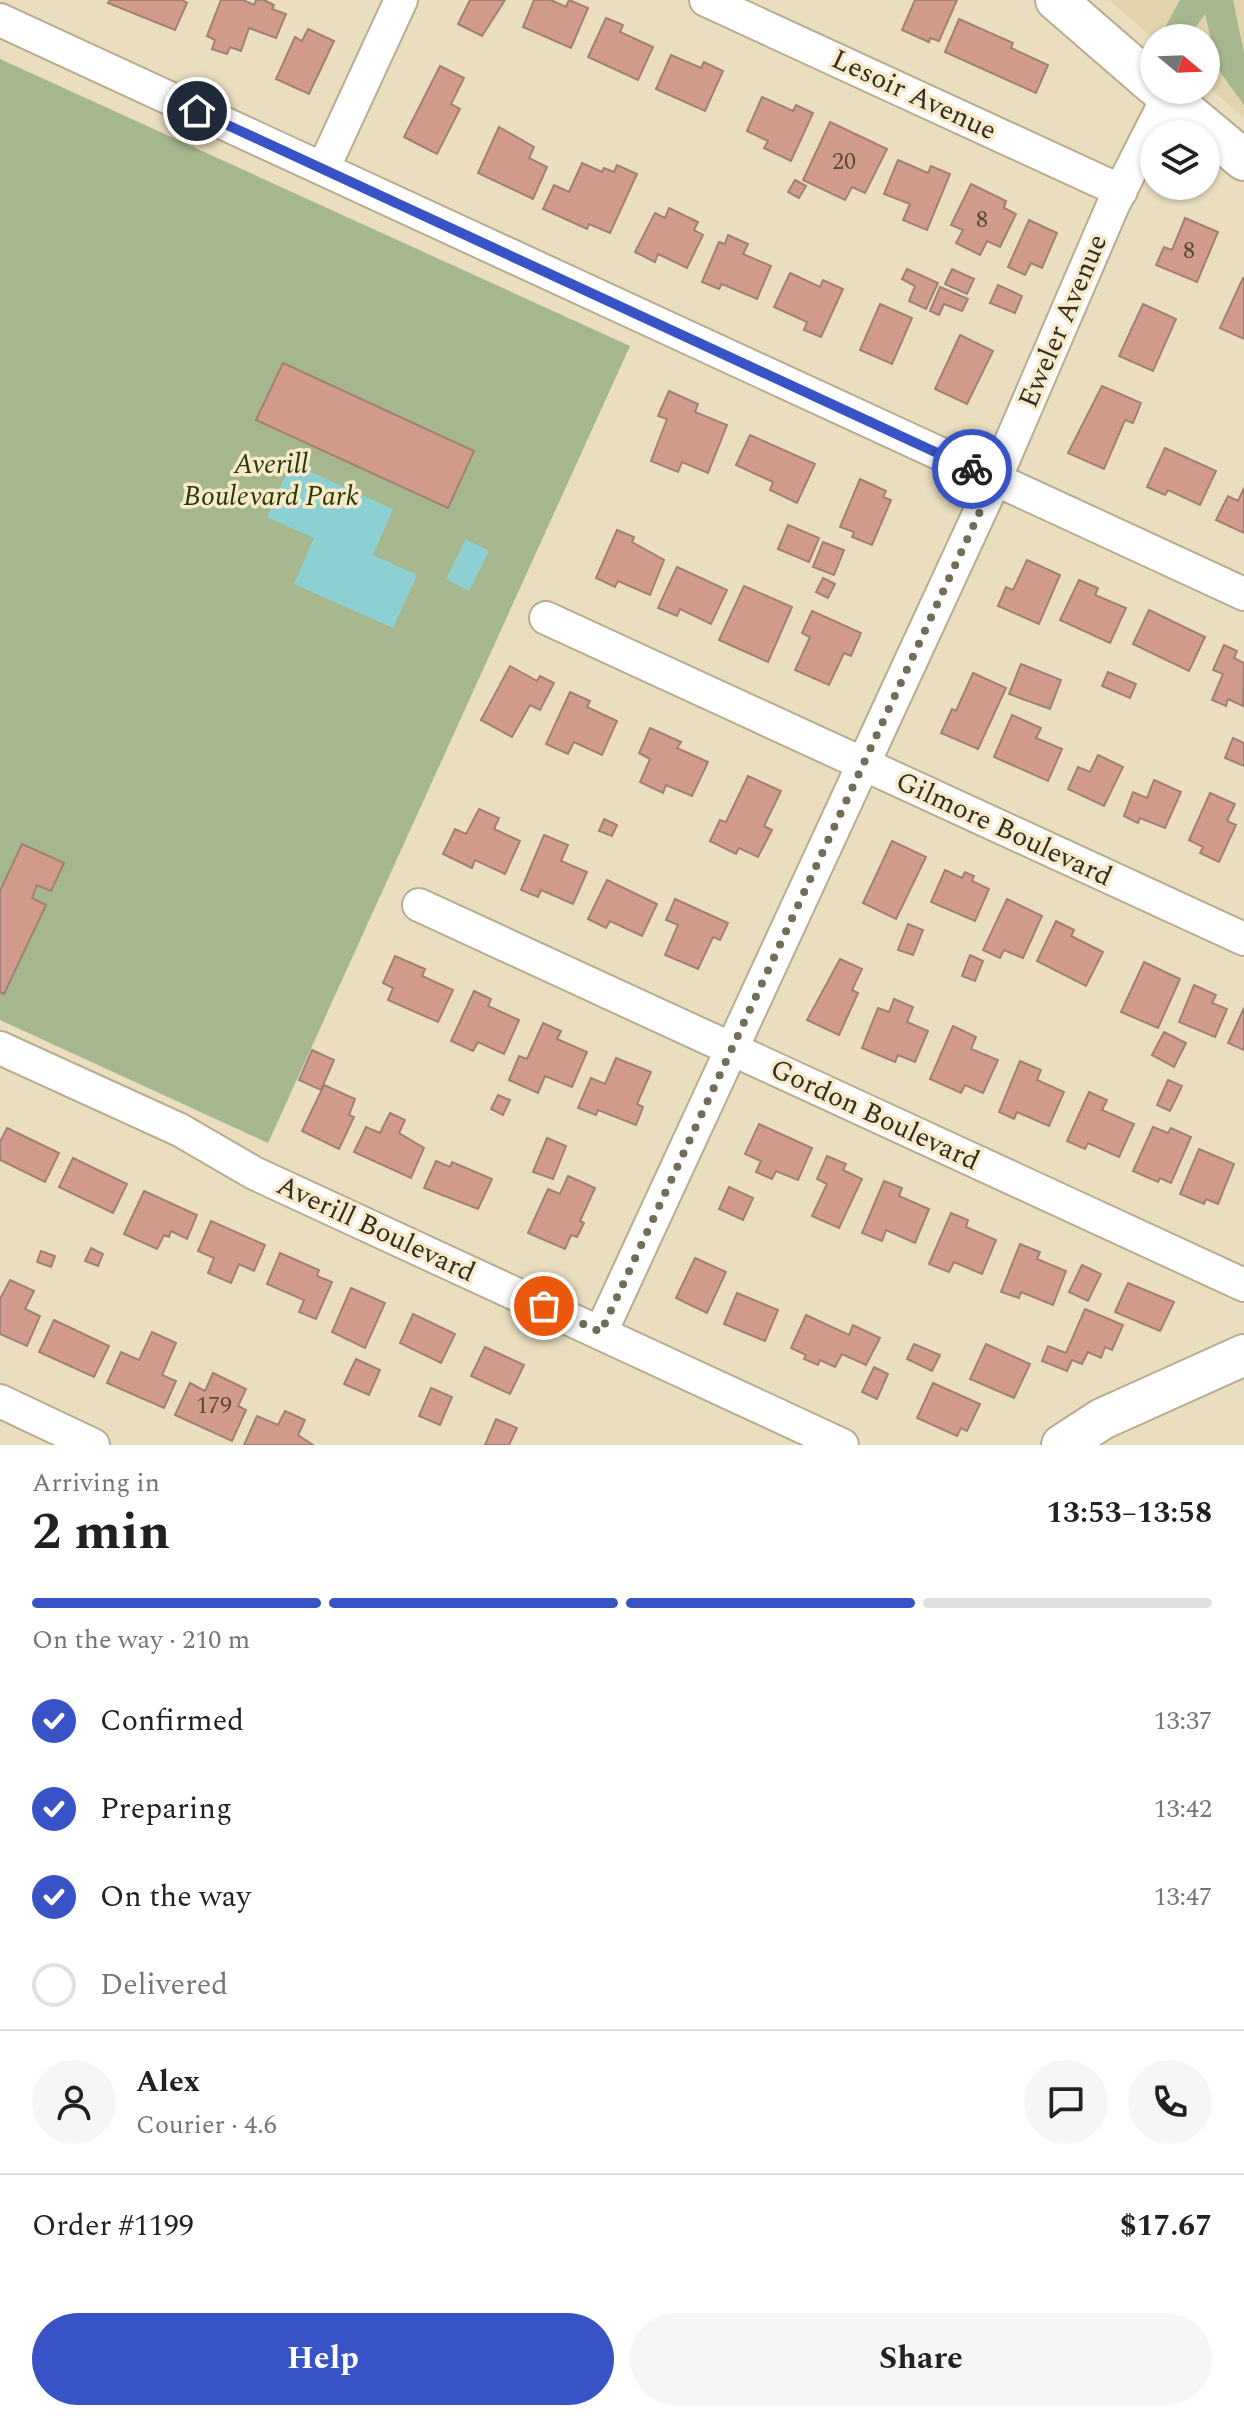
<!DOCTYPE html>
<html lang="en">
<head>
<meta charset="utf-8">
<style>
	:root { --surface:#fff; --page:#f6f6f6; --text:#202124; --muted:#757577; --line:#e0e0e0; --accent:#3853c5 }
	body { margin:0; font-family:Spectral,serif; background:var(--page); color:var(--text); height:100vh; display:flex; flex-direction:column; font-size:30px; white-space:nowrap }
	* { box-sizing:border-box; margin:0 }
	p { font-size:26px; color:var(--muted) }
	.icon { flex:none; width:44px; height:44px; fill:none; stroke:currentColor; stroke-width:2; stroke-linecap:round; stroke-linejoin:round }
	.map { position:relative; height:1445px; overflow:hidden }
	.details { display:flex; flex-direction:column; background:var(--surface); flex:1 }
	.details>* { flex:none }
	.needle { width:52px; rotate:109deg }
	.buttons { position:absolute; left:1140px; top:24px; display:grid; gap:16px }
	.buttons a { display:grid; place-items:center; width:80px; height:80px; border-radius:50%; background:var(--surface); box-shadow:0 2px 6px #0004; font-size:40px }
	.pin { position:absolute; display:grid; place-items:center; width:68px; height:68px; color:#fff; margin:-34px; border:4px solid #fff; border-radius:50%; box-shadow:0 2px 8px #0007 }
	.courier { position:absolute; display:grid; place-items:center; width:80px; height:80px; margin:-40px; border:6px solid #3853c5; border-radius:50%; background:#fff; color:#222; box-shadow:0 2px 10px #0007 }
	.summary em { font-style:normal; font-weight:700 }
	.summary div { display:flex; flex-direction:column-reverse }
	.summary { display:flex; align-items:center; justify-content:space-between; height:136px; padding:0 32px }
	h1 { font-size:52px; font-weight:700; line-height:60px }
	.bar { display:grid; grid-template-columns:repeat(4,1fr); gap:12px 8px; align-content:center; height:96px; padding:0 32px }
	.bar i { height:10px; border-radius:6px; background:var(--line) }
	.bar .on { background:var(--accent) }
	.bar p { grid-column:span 4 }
	.line { display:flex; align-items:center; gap:20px; padding:0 32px; border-top:2px solid var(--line) }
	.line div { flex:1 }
	.round { display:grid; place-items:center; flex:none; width:84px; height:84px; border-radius:42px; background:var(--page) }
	ol { padding:0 32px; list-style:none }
	li { display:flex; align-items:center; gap:24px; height:88px }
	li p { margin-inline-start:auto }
	li .icon { padding:8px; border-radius:50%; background:var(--accent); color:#fff; stroke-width:4 }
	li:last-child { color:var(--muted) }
	li i { width:44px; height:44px; border:4px solid var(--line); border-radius:50% }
	.primary-button { display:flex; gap:16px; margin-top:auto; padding:16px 32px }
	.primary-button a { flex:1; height:92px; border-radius:48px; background:var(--accent); color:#fff; font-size:32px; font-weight:700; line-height:92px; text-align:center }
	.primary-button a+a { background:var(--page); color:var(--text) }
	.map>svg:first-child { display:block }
</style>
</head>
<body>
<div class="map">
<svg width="1244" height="1445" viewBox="0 0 1244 1445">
	<rect width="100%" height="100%" fill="#eadebf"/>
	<path fill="#e2d3ad" d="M1109 0H1244V118L1206 85V38L1154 39Z"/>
	<path fill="#a6b78d" d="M1180 0H1233L1244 53V105L1218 69 1205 14 1188 38H1176L1163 31Z
		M0 59 630 346 268 1143 0 1020Z"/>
	<path fill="#8dd0d4" d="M291 463 393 509 373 555 417 575 393 628 294 584 314 538 267 517Z
		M466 539 489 551 469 591 446 579Z"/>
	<path fill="#d19c8c" stroke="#a18077" stroke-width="2" d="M110 0H182L187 3 175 30 108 3Z
		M221 0H243L254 5 256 0H264L274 5 272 9 286 14 276 38 249 28 241 51 230 47 227 54 212 49 215 40 207 36Z
		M470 0H505L482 36 458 24Z
		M534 0H551L566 7 569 0 588 8 571 48 523 27Z
		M915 0H957L939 41 930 38 929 42 902 30Z
		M606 18 623 25 620 32 653 47 638 80 588 57Z
		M959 19 1013 43 1011 48 1048 65 1036 93 945 52Z
		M308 29 334 41 309 94 276 79 295 37 302 41Z
		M671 55 701 68 704 62 723 71 705 111 656 89Z
		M440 66 464 78 451 104 460 109 437 154 404 137Z
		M762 97 793 111 796 105 813 113 791 161 764 148 768 141 747 131Z
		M830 122 887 149 865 193 852 187 845 200 803 180Z
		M499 127 534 147 529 158 547 167 533 199 478 173Z
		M898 160 928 173 931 166 950 174 927 230 903 220 910 204 884 194Z
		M582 163 602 172 604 168 614 172 617 165 637 174 610 233 589 224 587 229 543 209 554 185 569 192Z
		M795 180 806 186 799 198 788 192Z
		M971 184 1006 201 1004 208 1016 214 1000 247 987 241 980 255 956 243 963 230 951 225Z
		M669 208 698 222 694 230 703 235 687 268 658 254 655 262 635 252 655 213 665 218Z
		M1185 218 1218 232 1197 282 1156 265 1164 247 1172 250Z
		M1029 220 1057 233 1042 268 1031 263 1025 275 1008 267Z
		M728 235 748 244 743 254 771 266 757 299 722 284 719 289 702 282 719 242 725 244Z
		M907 269 938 283 926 309 909 301 915 286 902 279Z
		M952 269 974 279 967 294 945 284Z
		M790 273 820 287 823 280 843 289 821 337 804 330 807 322 774 307Z
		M1243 278 1244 279V339L1220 328Z
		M998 285 1022 296 1015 313 990 303Z
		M940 287 968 299 962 311 944 304 939 315 930 311Z
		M880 304 912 318 892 364 860 350Z
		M1143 304 1176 319 1153 371 1119 356Z
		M960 335 993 351 967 404 935 389Z
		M283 363 474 451 448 508 256 420Z
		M1102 386 1141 403 1133 423 1125 420 1104 469 1068 453Z
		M669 391 698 404 695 412 727 425 708 473 682 462 678 472 651 461 667 419 658 416Z
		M750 435 815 464 797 503 770 490 773 482 736 465Z
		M1165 448 1216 471 1200 505 1168 490 1165 495 1147 487Z
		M860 479 886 491 883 497 891 500 872 545 852 537 854 532 840 527Z
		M1244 488V533L1216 520 1228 496 1238 501Z
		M788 525 819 538 809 562 778 549Z
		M617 530 634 537 632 542 664 560 650 595 618 581 615 587 596 578Z
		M823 542 844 550 834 575 813 567Z
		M1027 560 1060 575 1039 624 998 606 1006 587 1013 590Z
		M677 567 727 590 711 624 680 609 677 616 658 608Z
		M823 578 835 584 828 598 816 592Z
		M1079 580 1098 588 1095 595 1126 608 1110 643 1060 620Z
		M744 586 792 607 768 662 719 640Z
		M1149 610 1205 637 1189 671 1133 644Z
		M812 611 861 633 851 656 844 653 829 685 795 670 810 637 802 633Z
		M1224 645 1237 651 1234 658 1244 663 1243 706 1228 699 1226 706 1212 700 1223 674 1213 670Z
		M1021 664 1061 680 1050 709 1009 694Z
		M510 666 537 681 540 676 554 683 540 710 530 705 512 737 481 720Z
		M1108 672 1136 684 1130 698 1102 686Z
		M973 673 1006 688 978 749 941 733 952 709 956 711Z
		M570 692 590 701 587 707 617 721 602 755 574 742 568 754 546 744Z
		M1012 715 1041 728 1036 738 1062 749 1048 781 994 757Z
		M650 728 681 742 677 748 708 762 692 796 666 785 663 793 640 782 650 759 639 753Z
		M1233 738 1244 743V766L1225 758Z
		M1098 755 1123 767 1104 806 1068 789 1078 767 1090 772Z
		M748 776 781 791 764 826 772 830 758 857 739 848 736 854 710 841 720 820 726 822Z
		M1154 780 1181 792 1165 828 1140 818 1138 823 1124 816 1133 792 1147 798Z
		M1210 793 1235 804 1227 821 1236 825 1219 862 1200 853 1203 847 1189 840Z
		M479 809 499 818 494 829 520 841 505 874 475 860 472 868 443 854 455 829 466 834Z
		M604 819 617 825 612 836 599 831Z
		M544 835 568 845 561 861 587 872 573 904 541 890 538 897 521 890Z
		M892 841 926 857 896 919 863 903Z
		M22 844 64 863 51 891 37 885 32 898 46 905 4 994 0 992V891Z
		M945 870 962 878 965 872 974 876 972 881 989 889 975 921 931 902Z
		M607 880 657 904 642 936 610 921 606 928 588 919Z
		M675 899 728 923 720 940 713 937 698 969 665 955 678 925 666 920Z
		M1007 899 1042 916 1023 958 1004 950 1000 958 983 950Z
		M1056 921 1074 930 1071 936 1103 952 1086 986 1037 961Z
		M908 924 923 930 913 955 898 950Z
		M970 955 983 961 975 981 962 976Z
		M395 956 425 969 422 976 453 990 438 1022 388 1000 393 988 383 983Z
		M840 959 862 969 852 990 858 993 839 1035 807 1020Z
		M1144 962 1180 979 1158 1028 1121 1012Z
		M1194 985 1216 995 1212 1003 1227 1009 1215 1037 1179 1022Z
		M474 991 491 999 488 1006 519 1020 504 1054 478 1042 473 1051 451 1041Z
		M894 999 913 1007 907 1022 928 1031 915 1062 898 1055 895 1062 862 1048 878 1008 889 1012Z
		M1244 1008V1050L1228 1043Z
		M543 1023 561 1031 557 1039 587 1052 572 1087 545 1076 538 1093 509 1080 519 1056 527 1059Z
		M953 1026 976 1037 971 1049 998 1060 983 1093 965 1085 961 1093 930 1079Z
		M1164 1032 1186 1043 1174 1067 1152 1055Z
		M312 1050 334 1060 321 1090 299 1080Z
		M616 1058 651 1072 637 1104 643 1107 636 1125 598 1110 596 1115 578 1108 591 1078 605 1084Z
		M1020 1061 1041 1070 1037 1080 1064 1092 1049 1126 1017 1112 1014 1119 999 1112Z
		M1168 1080 1182 1086 1170 1111 1157 1105Z
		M324 1085 355 1099 349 1115 354 1117 339 1149 302 1131Z
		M1089 1092 1107 1100 1102 1110 1134 1124 1119 1157 1088 1143 1085 1149 1067 1141Z
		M498 1095 510 1100 503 1115 491 1109Z
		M390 1113 405 1120 399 1133 424 1148 411 1178 354 1152 366 1127 380 1133Z
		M759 1124 812 1148 798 1180 776 1171 772 1179 756 1172 761 1161 745 1154Z
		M1153 1127 1168 1133 1171 1128 1191 1137 1171 1183 1160 1178 1158 1182 1133 1171Z
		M7 1128 59 1153 45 1182 0 1160V1142Z
		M547 1138 566 1146 553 1179 533 1172Z
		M1199 1149 1234 1164 1218 1204 1206 1199 1204 1204 1180 1194Z
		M827 1156 846 1164 843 1170 862 1179 839 1228 812 1216 827 1184 817 1179Z
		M73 1158 127 1184 113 1213 59 1187Z
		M436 1161 450 1167 452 1162 492 1179 478 1209 424 1188Z
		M568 1176 595 1188 580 1221 584 1223 577 1237 571 1235 565 1249 528 1233 548 1189 560 1194Z
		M884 1181 902 1188 899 1196 929 1209 915 1243 886 1230 882 1241 862 1233Z
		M729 1187 753 1198 743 1220 719 1209Z
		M144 1191 197 1215 187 1239 171 1231 169 1237 164 1235 157 1249 124 1234Z
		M951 1213 968 1220 966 1227 996 1240 982 1274 954 1262 949 1272 929 1264Z
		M211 1221 265 1245 254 1271 239 1264 231 1283 208 1273 214 1258 198 1251Z
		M1020 1244 1040 1252 1037 1259 1066 1271 1053 1305 1021 1292 1019 1298 1001 1292Z
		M91 1248 103 1254 98 1266 85 1261Z
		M41 1251 55 1256 51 1267 37 1262Z
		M280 1253 319 1270 317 1276 332 1282 316 1319 299 1312 304 1300 267 1284Z
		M695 1258 726 1272 707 1313 676 1298Z
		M1082 1265 1101 1274 1088 1301 1069 1292Z
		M10 1280 34 1291 25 1309 40 1316 27 1346 0 1334V1299Z
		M1128 1283 1174 1302 1160 1331 1115 1312Z
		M351 1288 385 1303 365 1348 332 1332Z
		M737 1293 778 1310 765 1341 724 1324Z
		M1085 1309 1123 1325 1112 1350 1105 1347 1101 1358 1088 1352 1082 1364 1072 1360 1067 1371 1042 1361 1048 1346 1066 1353Z
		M413 1314 455 1334 441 1363 400 1343Z
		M806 1315 849 1335 853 1325 880 1338 866 1365 842 1354 835 1367 820 1360 818 1365 804 1359 806 1355 791 1348Z
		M54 1320 109 1346 94 1377 39 1352Z
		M152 1332 176 1343 162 1375 176 1381 164 1408 107 1383 121 1352 139 1360Z
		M914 1344 940 1355 932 1371 907 1359Z
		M986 1344 1030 1364 1014 1398 970 1379Z
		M485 1347 524 1365 510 1394 471 1376Z
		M356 1359 380 1370 369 1395 344 1384Z
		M874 1367 888 1374 877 1399 862 1392Z
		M213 1373 246 1389 238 1406 246 1410 232 1441 175 1415 190 1383 205 1391Z
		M933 1383 980 1404 967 1431 961 1428 957 1436 917 1418Z
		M431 1388 452 1397 440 1425 419 1416Z
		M285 1411 305 1420 298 1435 313 1445H244L257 1416 278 1425Z
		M496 1419 517 1428 509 1445H485Z"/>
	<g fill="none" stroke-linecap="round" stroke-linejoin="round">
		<g stroke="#b8ac8f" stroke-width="36">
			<path id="minor" d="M706 0 1121 191
				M0 20 1244 594
				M323 169 401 0
				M546 618 1244 939
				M419 905 1244 1285
				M0 1048 180 1130 254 1173 842 1445
				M601 1332 995 479 1113 205 1168 97
				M0 1401 93 1445"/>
		</g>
		<g stroke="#b8ac8f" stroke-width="44">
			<path id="major" d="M1056 0 1154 85
				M1160 90 1244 160
				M1062 1445 1102 1419 1244 1355"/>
		</g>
		<use href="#minor" stroke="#fff" stroke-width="32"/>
		<use href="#major" stroke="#fff" stroke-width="40"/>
	</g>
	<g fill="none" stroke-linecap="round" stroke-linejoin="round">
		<path stroke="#736c59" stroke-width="8" stroke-dasharray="0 14.4" d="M544 1306 601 1332 995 479 972 469"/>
		<path stroke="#3853c5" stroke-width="10" d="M197 111 972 469"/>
	</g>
	<g text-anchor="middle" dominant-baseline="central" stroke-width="7" stroke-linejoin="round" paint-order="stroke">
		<g font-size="24" fill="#5a4a3c">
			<text x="844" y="162">20</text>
			<text x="982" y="220">8</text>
			<text x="1189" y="251">8</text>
			<text x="214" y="1406">179</text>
		</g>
		<g font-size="28" fill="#332e22" stroke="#f8ebcc">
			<text transform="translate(914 95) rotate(25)">Lesoir Avenue</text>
			<text transform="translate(1063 321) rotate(-67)">Eweler Avenue</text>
			<text transform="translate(1004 829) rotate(25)">Gilmore Boulevard</text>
			<text transform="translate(875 1115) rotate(25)">Gordon Boulevard</text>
			<text transform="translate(376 1229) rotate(25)">Averill Boulevard</text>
		</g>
		<g font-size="28" font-style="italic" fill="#2a3a04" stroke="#f8ebcc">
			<text x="271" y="464">Averill<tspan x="271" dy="32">Boulevard Park</tspan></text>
		</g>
	</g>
</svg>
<div class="buttons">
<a><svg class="needle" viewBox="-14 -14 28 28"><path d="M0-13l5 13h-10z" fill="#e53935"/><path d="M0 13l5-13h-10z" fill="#757577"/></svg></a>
<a><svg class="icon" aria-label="layers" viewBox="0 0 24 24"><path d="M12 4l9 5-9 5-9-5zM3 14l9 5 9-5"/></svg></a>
</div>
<div class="pin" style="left:544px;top:1306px;background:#ea580c"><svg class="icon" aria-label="bag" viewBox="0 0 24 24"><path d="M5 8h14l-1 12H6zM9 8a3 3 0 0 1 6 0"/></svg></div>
<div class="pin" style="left:197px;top:111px;background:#1f2937"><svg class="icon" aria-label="home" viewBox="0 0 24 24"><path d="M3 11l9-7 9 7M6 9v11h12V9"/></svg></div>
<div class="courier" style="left:972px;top:469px"><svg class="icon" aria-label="bike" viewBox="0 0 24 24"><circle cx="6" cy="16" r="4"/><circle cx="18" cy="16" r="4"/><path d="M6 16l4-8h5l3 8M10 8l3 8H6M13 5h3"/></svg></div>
</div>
<section class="details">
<div class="summary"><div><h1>2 min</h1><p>Arriving in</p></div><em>13:53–13:58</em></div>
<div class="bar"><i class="on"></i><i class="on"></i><i class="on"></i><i></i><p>On the way · 210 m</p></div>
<ol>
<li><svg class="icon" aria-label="check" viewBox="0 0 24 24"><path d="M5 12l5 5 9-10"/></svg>Confirmed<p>13:37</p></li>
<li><svg class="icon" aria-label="check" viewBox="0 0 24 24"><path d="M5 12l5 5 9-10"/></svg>Preparing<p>13:42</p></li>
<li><svg class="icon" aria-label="check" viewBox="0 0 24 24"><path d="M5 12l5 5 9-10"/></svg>On the way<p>13:47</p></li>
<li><i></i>Delivered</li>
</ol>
<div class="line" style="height:144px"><a class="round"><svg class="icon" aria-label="person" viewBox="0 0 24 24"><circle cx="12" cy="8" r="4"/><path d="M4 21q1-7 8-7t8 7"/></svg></a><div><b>Alex</b><p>Courier · 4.6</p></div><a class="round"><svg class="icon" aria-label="chat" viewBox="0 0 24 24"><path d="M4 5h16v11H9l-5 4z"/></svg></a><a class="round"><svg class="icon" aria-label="phone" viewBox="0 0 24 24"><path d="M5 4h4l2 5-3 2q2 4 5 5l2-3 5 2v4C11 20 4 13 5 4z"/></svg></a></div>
<div class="line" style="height:104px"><div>Order #1199</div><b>$17.67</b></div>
<div class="primary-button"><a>Help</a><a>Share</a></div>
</section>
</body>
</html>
